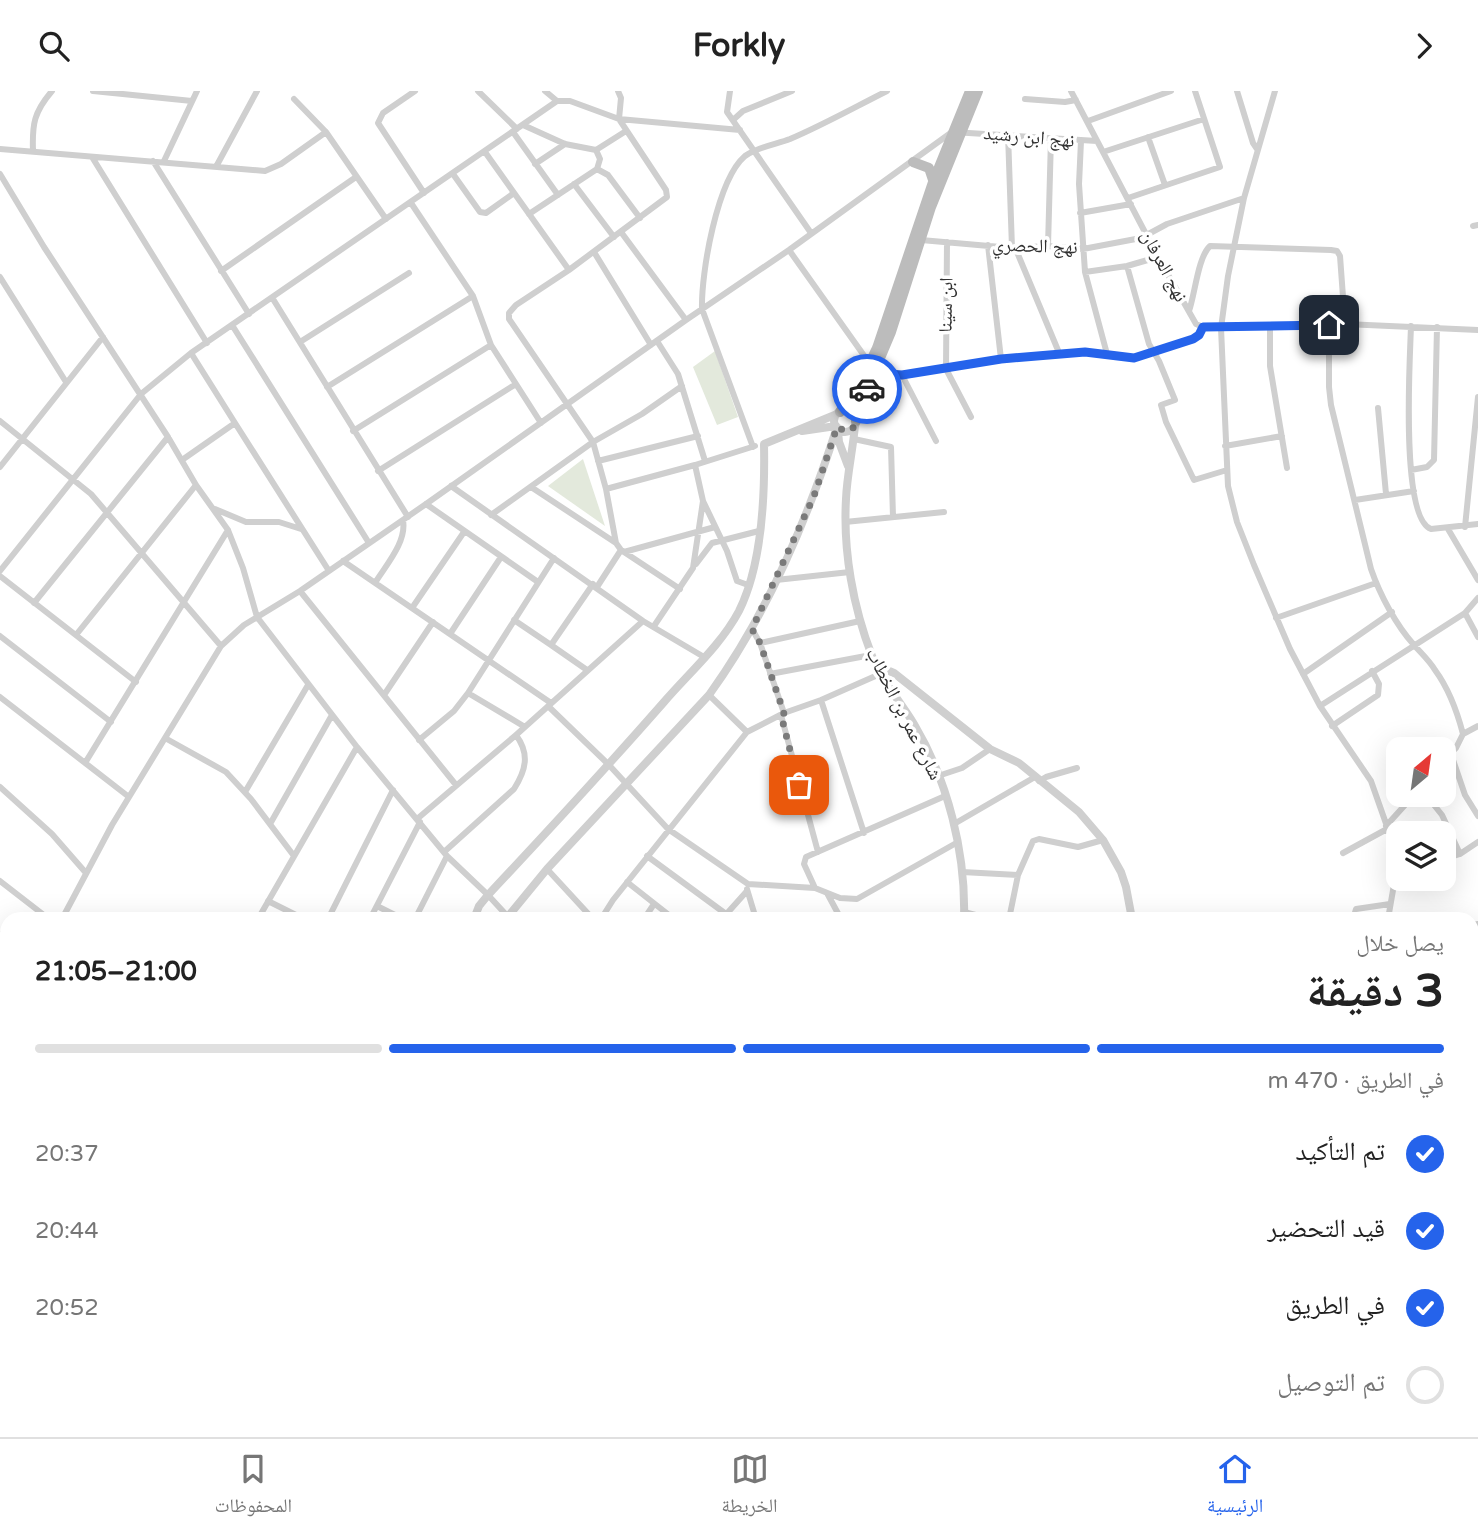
<!DOCTYPE html>
<html lang="ar">
<head>
<meta charset="utf-8">
<style>
	:root { --surface:#fff; --page:#f2f2f2; --text:#222; --muted:#767676; --line:#e0e0e0; --accent:#2563eb }
	body { margin:0; font-family:"Varela Round","Noto Naskh Arabic",sans-serif; background:var(--page); color:var(--text); direction:rtl; height:100vh; display:flex; flex-direction:column; font-size:26px; white-space:nowrap }
	* { box-sizing:border-box; margin:0 }
	p { font-size:23px; color:var(--muted) }
	.icon { flex:none; width:38px; height:38px; fill:none; stroke:currentColor; stroke-width:2; stroke-linecap:round; stroke-linejoin:round }
	.map { position:relative; flex:1; overflow:hidden; direction:ltr }
	.panel { position:absolute; left:0px; top:821px; width:1479px; height:527px; display:flex; flex-direction:column; background:var(--surface); border-radius:21px 21px 0 0; box-shadow:0 7px 28px #0002; direction:rtl }
	.panel>* { flex:none }
	.needle { width:46px; rotate:29deg }
	.tools { position:absolute; left:1386px; top:646px; display:grid; gap:14px }
	.tools a { display:grid; place-items:center; width:70px; height:70px; border-radius:14px; background:var(--surface); box-shadow:0 7px 28px #0002; font-size:35px }
	.pin { position:absolute; display:grid; place-items:center; width:60px; height:60px; color:#fff; margin:-30px; border-radius:14px; box-shadow:0 4px 10px #0006 }
	.courier { position:absolute; display:grid; place-items:center; width:70px; height:70px; margin:-35px; border:5px solid #2563eb; border-radius:50%; background:#fff; color:#222; box-shadow:0 2px 9px #0007 }
	.summary em { font-style:normal; font-weight:700 }
	.summary div { display:flex; flex-direction:column-reverse }
	.summary { display:flex; align-items:center; justify-content:space-between; height:119px; padding:0 35px }
	h1 { font-size:46px; font-weight:700; line-height:52px }
	.bar { display:grid; grid-template-columns:repeat(4,1fr); gap:10px 7px; align-content:center; height:84px; padding:0 35px }
	.bar i { height:9px; border-radius:5px; background:var(--line) }
	.bar .active { background:var(--accent) }
	.bar p { grid-column:span 4 }
	ol { padding:0 35px; list-style:none }
	li { display:flex; align-items:center; gap:21px; height:77px }
	li p { margin-inline-start:auto }
	li .icon { padding:7px; border-radius:50%; background:var(--accent); color:#fff; stroke-width:4 }
	li:last-child { color:var(--muted) }
	li i { width:38px; height:38px; border:4px solid var(--line); border-radius:50% }
	header { display:flex; justify-content:space-between; align-items:center; height:91px; padding:0 35px; background:var(--surface); font-size:32px; font-weight:700 }
	.dock { display:flex; justify-content:space-around; align-items:center; height:98px; border-top:2px solid var(--line); background:var(--surface); font-size:19px; color:var(--muted) }
	.dock a { display:grid; justify-items:center; gap:4px }
	.dock .active { color:var(--accent) }
	.map>svg:first-child { display:block }
</style>
</head>
<body>
<header><svg class="icon" aria-label="forward" viewBox="0 0 24 24"><path d="M9 5l7 7-7 7"/></svg>Forkly<svg class="icon" aria-label="search" viewBox="0 0 24 24"><circle cx="10" cy="10" r="6"/><path d="M15 15l6 6"/></svg></header>
<div class="map">
<svg width="1478" height="1346" viewBox="0 0 1478 1346">
	<rect width="100%" height="100%" fill="#fff"/>
	<path fill="#e3e9dc" d="M715 260 738 326 717 334 693 276Z
		M583 368 605 435 548 395Z"/>
	<g fill="none" stroke-linecap="round" stroke-linejoin="round">
		<path stroke="#cfcfcf" stroke-width="6" d="M93 0 192 10
			M415 0 383 22 378 32 424 102
			M478 0 517 38
			M545 0 557 10
			M618 0 621 7 619 28 666 99 667 106 569 179 516 214 509 222V228L593 351 606 398 616 452 621 459 680 498
			M730 0 727 21 811 142
			M1071 0 1158 166 1196 233 1203 236 1221 237 1345 233 1478 239
			M1237 0 1253 52 1257 58
			M1275 0 1244 107 1228 185 1221 237 1228 395 1237 431 1254 474 1290 558 1320 615 1371 690 1396 761V782L1388 828
			M294 8 326 41 386 128
			M1025 8 1065 11 1076 9
			M733 29 743 20 792 0
			M1088 30 1171 0
			M523 34 565 53 596 59 626 40
			M513 41 558 104
			M1008 43 1012 157 1017 161 1060 264
			M1148 46 1165 94
			M1081 50 1079 93 1085 181 1107 263
			M0 58 265 80 281 73 326 41
			M33 60C32 33 34 21 52 0
			M485 61 569 179
			M1103 61 1204 28
			M92 66 207 252
			M153 70 249 223
			M164 70 197 0
			M535 73 565 53
			M217 74 257 0
			M597 78 608 84 640 127
			M0 83 44 156 168 346 196 394 228 439 243 477 257 526 357 656 447 765 488 804 510 828
			M453 83 480 121 486 122 514 102
			M574 93 614 146
			M1128 107 1220 76 1195 0
			M411 112 473 205 491 254 541 332
			M1080 122 1131 113
			M529 123 597 78 600 68 596 59
			M1473 135 1478 134
			M621 141 686 229
			M921 149 1012 157 1048 155 1083 158 1141 147 1167 133 1244 107
			M947 151 946 278 971 326
			M988 154 1001 268
			M1048 155 1051 47
			M789 159 870 273
			M594 161 651 254
			M1127 175 1149 253 1159 270 1175 309 1161 314 1166 331 1194 389 1227 379
			M221 180 356 86
			M1085 181 1127 175 1158 166
			M0 186 66 291
			M273 208 408 426
			M1189 220C1195 203 1198 166 1210 155L1331 159 1337 160 1340 165 1345 233
			M232 234 369 452
			M1329 234V296L1331 314 1371 478C1380 504 1396 534 1414 554 1421 562 1429 569 1435 579 1449 598 1457 620 1463 643
			M1270 235V275L1287 377
			M1411 235C1410 267 1400 427 1431 438L1478 433
			M657 250 678 283 705 370
			M300 251 409 182
			M875 282 902 284 1001 268 1085 261 1134 267 1193 248 1199 244 1203 236
			M902 284 936 350
			M327 296 473 205
			M1378 317 1386 403
			M0 330 91 403 221 555
			M235 332 329 480
			M353 340 491 254
			M854 348 891 356 893 426
			M1225 355 1282 345
			M753 356 702 218C701 182 717 89 745 65 757 56 777 53 790 48 823 34 855 16 887 0
			M182 369 235 332 191 262
			M598 370 698 345
			M0 376 103 246
			M1411 379 1427 376 1434 369 1437 236
			M378 380 516 293
			M451 395 643 530 704 566
			M531 396 616 452
			M606 398 695 374 755 355
			M1355 409 1414 400
			M703 410 727 460 737 490 748 494
			M426 413 538 491
			M215 418 246 431H279L301 438
			M491 424 593 351 642 323 682 295
			M845 431 944 421
			M1465 436 1478 306
			M1448 438 1478 489
			M624 461 715 436
			M343 470 551 612
			M696 473 712 452 759 440
			M0 480 141 303 191 262 557 10H570L619 28 740 39
			M0 485 136 591
			M776 489 850 481
			M375 492C386 474 407 451 403 429
			M597 496 621 459
			M300 500 456 694
			M34 512 168 346
			M412 517 464 441
			M1465 522 1478 546
			M1276 527 1376 492
			M514 529 551 554 593 493
			M654 535 693 477 703 410 695 374
			M752 538 760 552 784 622
			M450 543 501 466
			M76 544 196 394
			M0 545 111 631
			M760 552 860 530
			M551 554 587 579
			M770 583 871 564
			M1303 583 1392 521
			M468 602 525 636
			M384 604 433 531
			M709 604 747 641
			M0 606 129 706
			M821 609 864 742
			M548 615 609 674 668 738 748 793 815 797 840 807 857 808 958 751
			M1320 615 1465 522 1478 507
			M781 624 818 761
			M1332 635 1378 604 1379 593 1372 580
			M165 647 226 681 251 708 294 765
			M419 649 454 620 468 602 554 467
			M1451 663 1465 704 1478 725
			M1444 668 1456 657 1463 643 1478 635
			M85 672 228 439
			M938 685 962 677 990 658
			M1039 690 1046 686 1077 677
			M0 696 52 743 86 782
			M245 701 308 594
			M1426 704 1442 724 1460 763
			M417 728 516 644 643 530
			M270 733 332 624
			M954 733 1035 686
			M1386 735 1414 704
			M444 761 514 698C526 679 530 663 516 644
			M1343 762 1387 738
			M647 765 726 823
			M1444 768 1460 763 1478 751
			M547 778 593 828
			M962 781 1018 784
			M0 790 49 828
			M627 791 674 828
			M815 797 804 773 806 766 945 705
			M747 798 756 828
			M827 802 841 828
			M268 810 304 828
			M377 815 403 828
			M964 821 991 828
			M62 828 112 734 221 555 244 534 300 500 426 413 686 229 789 159 952 41 1097 50
			M258 828 357 656
			M328 828 393 699
			M370 828 420 731
			M415 828 447 765
			M601 828 613 809 747 641 784 622 821 609 880 583
			M644 828 654 813
			M722 828 747 800
			M1009 828 1018 784 1033 750 1039 748 1078 756 1103 749
			M1353 828 1356 818 1390 813
			M1472 834 1478 833
			M0 843 7 849
			M1472 886H1478
			M0 922 7 926
			M0 946 7 933
			M1472 993 1478 990
			M0 1002 7 1007
			M0 1050 7 1054
			M0 1078 7 1082
			M1472 1079 1478 1080
			M0 1115 7 1119
			M0 1163 7 1164
			M1472 1185 1478 1187
			M7 1188 4 1199 7 1225
			M1472 1223H1478
			M0 1260H7
			M1472 1290H1478
			M1472 1333H1478
			M20 1340V1346
			M148 1340 149 1346
			M211 1340 212 1346
			M553 1340V1346
			M602 1340 603 1346
			M1112 1340 1228 1346
			M1418 1340 1419 1346
			M1263 1346 1264 1340
			M1314 1346 1316 1340
			M1362 1346 1363 1340"/>
		<path stroke="#cfcfcf" stroke-width="8" d="M834 330a11 11 0 1 1 22 0a11 11 0 1 1-22 0Z
			M855 334C853 359 847 383 846 408 843 460 853 516 872 565 882 590 900 610 914 633 948 690 966 762 964 828
			M802 340 836 335
			M838 341 839 351 848 375
			M875 574 894 582 990 658 1019 672 1079 721 1103 749 1121 781 1126 796 1132 828
			M474 828 479 815 488 804C548 740 607 676 664 611 689 582 721 554 739 520 762 474 765 403 764 353L837 323
			M506 828 547 778 709 604C767 524 807 430 837 336
			M1472 1127 1478 1134
			M470 1340 473 1346
			M1060 1340 1062 1346
			M385 1346 386 1340
			M681 1346 742 1340"/>
		<path stroke="#bcbcbc" stroke-width="10" d="M913 71 929 77 933 89
			M840 321 865 282 877 257 933 91 970 0
			M856 330 864 305 891 241 931 116 978 0"/>
	</g>
	<g fill="none" stroke-linecap="round" stroke-linejoin="round">
		<path stroke="#7a7a7a" stroke-width="7" stroke-dasharray="0 12.6" d="M799 694 781 624 784 622 760 552 752 538 814 405 837 336 845 340 853 337 867 298"/>
		<path stroke="#2563eb" stroke-width="9" d="M867 298 875 282 902 284 1001 268 1085 261 1134 267 1193 248 1199 244 1203 236 1329 234"/>
	</g>
	<g text-anchor="middle" dominant-baseline="central" stroke-width="7" stroke-linejoin="round" paint-order="stroke">
		<g font-size="19" fill="#323232" stroke="#fff">
			<text transform="translate(1029 46) rotate(5)">نهج ابن رشيد</text>
			<text transform="translate(1035 155) rotate(2)">نهج الحصري</text>
			<text transform="translate(1164 175) rotate(62)">نهج العرفان</text>
			<text transform="translate(946 214) rotate(-89)">ابن سينا</text>
			<text transform="translate(904 623) rotate(63)">شارع عمر بن الخطاب</text>
		</g>
	</g>
</svg>
<div class="tools">
<a><svg class="needle" viewBox="-14 -14 28 28"><path d="M0-13l5 13h-10z" fill="#e53935"/><path d="M0 13l5-13h-10z" fill="#767676"/></svg></a>
<a><svg class="icon" aria-label="layers" viewBox="0 0 24 24"><path d="M12 4l9 5-9 5-9-5zM3 14l9 5 9-5"/></svg></a>
</div>
<div class="pin" style="left:799px;top:694px;background:#ea580c"><svg class="icon" aria-label="bag" viewBox="0 0 24 24"><path d="M5 8h14l-1 12H6zM9 8a3 3 0 0 1 6 0"/></svg></div>
<div class="pin" style="left:1329px;top:234px;background:#1f2937"><svg class="icon" aria-label="home" viewBox="0 0 24 24"><path d="M3 11l9-7 9 7M6 9v11h12V9"/></svg></div>
<div class="courier" style="left:867px;top:298px"><svg class="icon" aria-label="car" viewBox="0 0 24 24"><path d="M5 17H2v-5l4-1 3-4h7l3 4 3 1v5h-3M9 17h6M6 11h13"/><circle cx="7" cy="17" r="2"/><circle cx="17" cy="17" r="2"/></svg></div>
<section class="panel">
<div class="summary"><div><h1>3 دقيقة</h1><p>يصل خلال</p></div><em>21:00–21:05</em></div>
<div class="bar"><i class="active"></i><i class="active"></i><i class="active"></i><i></i><p>في الطريق · 470 m</p></div>
<ol>
<li><svg class="icon" aria-label="check" viewBox="0 0 24 24"><path d="M5 12l5 5 9-10"/></svg>تم التأكيد<p>20:37</p></li>
<li><svg class="icon" aria-label="check" viewBox="0 0 24 24"><path d="M5 12l5 5 9-10"/></svg>قيد التحضير<p>20:44</p></li>
<li><svg class="icon" aria-label="check" viewBox="0 0 24 24"><path d="M5 12l5 5 9-10"/></svg>في الطريق<p>20:52</p></li>
<li><i></i>تم التوصيل</li>
</ol>
</section>
</div>
<nav class="dock">
<a class="active"><svg class="icon" aria-label="home" viewBox="0 0 24 24"><path d="M3 11l9-7 9 7M6 9v11h12V9"/></svg>الرئيسية</a>
<a><svg class="icon" aria-label="map" viewBox="0 0 24 24"><path d="M3 6l6-2 6 2 6-2v14l-6 2-6-2-6 2zM9 4v14M15 6v14"/></svg>الخريطة</a>
<a><svg class="icon" aria-label="saved" viewBox="0 0 24 24"><path d="M7 4h10v16l-5-4-5 4z"/></svg>المحفوظات</a>
</nav>
</body>
</html>
